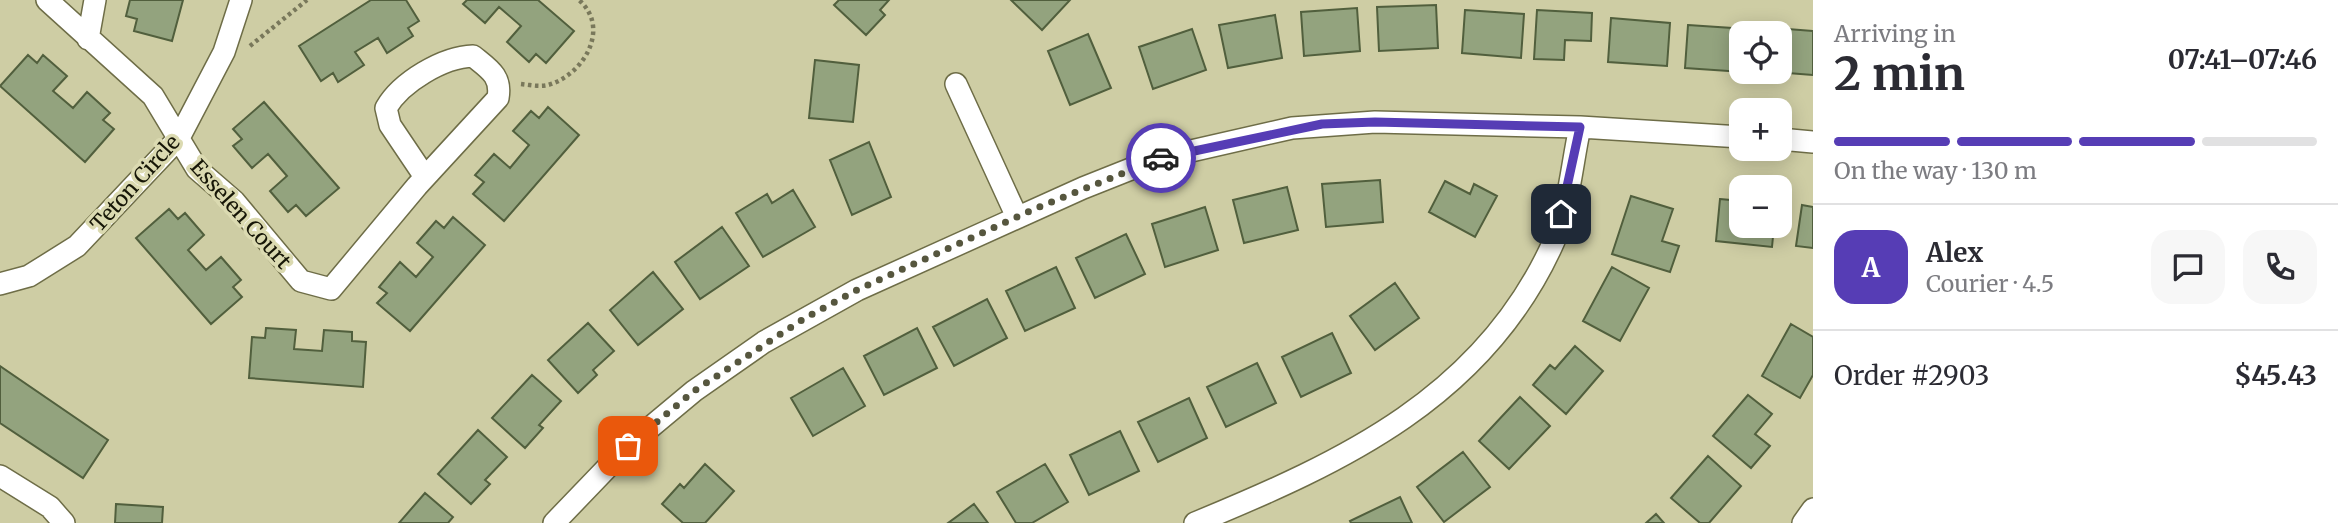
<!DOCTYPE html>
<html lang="en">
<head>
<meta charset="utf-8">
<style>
	:root { --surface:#fff; --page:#f7f7f7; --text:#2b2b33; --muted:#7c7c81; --line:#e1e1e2; --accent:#563db5 }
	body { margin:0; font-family:Merriweather,serif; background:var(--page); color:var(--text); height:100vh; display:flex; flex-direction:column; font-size:26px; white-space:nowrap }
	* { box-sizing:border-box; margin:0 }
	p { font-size:23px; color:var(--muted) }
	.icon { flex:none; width:38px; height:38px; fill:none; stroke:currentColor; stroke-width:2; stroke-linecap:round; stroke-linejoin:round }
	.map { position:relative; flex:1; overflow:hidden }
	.sheet { display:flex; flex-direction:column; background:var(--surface); width:525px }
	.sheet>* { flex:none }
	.fabs { position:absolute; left:1729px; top:21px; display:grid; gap:14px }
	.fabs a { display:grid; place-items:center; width:63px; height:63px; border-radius:14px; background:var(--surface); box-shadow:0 4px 18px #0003; font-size:35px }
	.pin { position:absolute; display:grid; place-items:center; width:60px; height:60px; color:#fff; margin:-30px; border-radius:14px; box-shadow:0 4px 10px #0006 }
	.courier { position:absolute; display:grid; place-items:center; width:70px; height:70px; margin:-35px; border:5px solid #563db5; border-radius:50%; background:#fff; color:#222; box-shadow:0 2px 9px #0007 }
	.overview em { font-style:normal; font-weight:700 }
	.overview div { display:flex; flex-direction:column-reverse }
	.overview { display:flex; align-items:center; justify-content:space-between; height:119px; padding:0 21px }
	h1 { font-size:46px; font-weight:700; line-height:52px }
	.bar { display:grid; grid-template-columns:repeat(4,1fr); gap:10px 7px; align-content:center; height:84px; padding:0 21px }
	.bar i { height:9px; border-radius:5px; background:var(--line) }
	.bar .active { background:var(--accent) }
	.bar p { grid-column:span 4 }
	.line { display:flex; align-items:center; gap:18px; padding:0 21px; border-top:2px solid var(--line) }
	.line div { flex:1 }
	.round { display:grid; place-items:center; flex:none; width:74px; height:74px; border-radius:21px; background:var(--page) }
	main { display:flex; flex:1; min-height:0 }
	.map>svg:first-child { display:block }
</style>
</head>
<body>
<main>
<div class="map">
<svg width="1813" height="523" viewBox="0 0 1813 523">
	<rect width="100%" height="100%" fill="#cecda4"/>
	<path fill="#93a37e" stroke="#515f3d" stroke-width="2" d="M130 0H183L172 41 134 31 137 19 126 16Z
		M371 0H406L419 21 408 28 413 36 387 53 378 38 355 52 364 65 338 82 333 73 321 81 299 46Z
		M467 0H538L574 31 546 63 536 54 529 62 507 42 521 26 499 7 485 23 463 4Z
		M839 0H889L880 10 885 15 866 35 834 5Z
		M1011 0H1070L1042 30Z
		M1436 5 1438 48 1379 51 1377 7Z
		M1357 8 1360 51 1304 56 1301 12Z
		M1465 10 1524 14 1521 58 1462 53Z
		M1537 10 1592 13 1591 41 1565 40 1564 60 1534 59Z
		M1275 15 1282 58 1228 68 1219 25Z
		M1611 18 1670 23 1667 66 1608 62Z
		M1688 25 1747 29V33H1741L1743 72 1685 68Z
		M1762 27 1813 31V75L1775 72H1780V33H1762Z
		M1192 29 1206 70 1153 89 1139 47Z
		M1088 34 1111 88 1070 105 1048 51Z
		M28 55 37 63 43 55 67 76 53 91 73 108 87 92 110 113 103 120 114 129 85 162 0 86Z
		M815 60 859 65 853 122 809 118Z
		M264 102 339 188 306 216 296 205 288 212 270 191 287 176 268 154 252 168 233 146 242 139 233 129Z
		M548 107 579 135 504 221 473 194 484 182 475 175 494 154 510 168 529 145 513 131 531 111 539 118Z
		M869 142 891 197 852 215 830 160Z
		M1380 180 1383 222 1326 227 1322 184Z
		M1445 181 1470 194 1474 184 1497 196 1475 237 1429 212Z
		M1287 187 1298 230 1244 243 1233 200Z
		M793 190 815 227 763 257 736 213 767 194 772 203Z
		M1631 196 1673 209 1662 241 1679 246 1670 272 1612 254Z
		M1720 199 1741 201V226H1774L1772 247 1716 241Z
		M1802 205 1813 207V248L1796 246Z
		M1205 207 1218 250 1165 267 1152 224Z
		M169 209 178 219 185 213 204 235 188 250 206 270 221 257 241 280 233 287 242 297 211 324 136 238Z
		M453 217 485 245 410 331 377 303 387 293 379 287 400 262 416 277 433 257 417 243 436 221 444 228Z
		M722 227 749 266 700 299 675 262Z
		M1126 234 1145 274 1095 298 1076 258Z
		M1056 267 1075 308 1025 331 1006 291Z
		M1612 267 1649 288 1620 341 1583 321Z
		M653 272 683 309 638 345 610 310Z
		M1395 283 1419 318 1375 350 1350 316Z
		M987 299 1007 338 954 366 933 327Z
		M588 323 614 351 593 370 597 375 578 393 548 360Z
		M1791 324 1813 337V375L1800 398 1762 376Z
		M266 328 296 330 294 349 322 351 324 330 352 332V341L366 342 363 387 249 378 252 337 265 338Z
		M917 328 937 368 884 395 864 356Z
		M1332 333 1351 373 1301 397 1282 357Z
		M1575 346 1603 371 1566 414 1533 385 1550 365 1555 369Z
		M1257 363 1276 403 1226 427 1207 387Z
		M0 366 108 440 83 478 0 423Z
		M843 368 865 406 813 436 791 398Z
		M532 375 561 401 539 425 543 428 525 448 492 418Z
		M1748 395 1772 414 1755 434 1770 446 1751 468 1713 436Z
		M1520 397 1550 426 1509 469 1479 441Z
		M1189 398 1207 438 1158 462 1138 422Z
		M478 430 507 457 485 480 490 484 471 504 438 474Z
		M1120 431 1139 471 1089 495 1070 455Z
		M1463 452 1490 487 1444 522 1417 487Z
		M1708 456 1741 486 1709 523H1700L1671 498Z
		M705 464 734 491 705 523H683L662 504 680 484 684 488Z
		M1045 464 1068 502 1032 523H1016L997 492Z
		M425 493 453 517 448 523H399Z
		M1400 497 1412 523H1351L1350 521Z
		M116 504 163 507 162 523H115Z
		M974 504 988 523H948Z
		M1656 514 1664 523H1646Z"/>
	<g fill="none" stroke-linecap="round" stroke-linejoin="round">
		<g stroke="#6e6d47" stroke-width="24">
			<path id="minor" d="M47 0 153 96 197 169 234 201 301 281 331 289 417 186 498 98C502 76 489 69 473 56 443 57 401 82 386 108L390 125 425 177
				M88 39 95 0
				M956 84 1017 217
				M1780 139 1813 142
				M0 284 29 276 77 246 179 138 224 52 241 0
				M0 476 50 507 64 523
				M554 523 628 446 694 391 764 342 857 290 1083 188 1156 159 1292 128 1375 122 1580 127 1741 137
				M1195 523C1343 462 1485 397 1554 241 1569 207 1572 163 1580 127
				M1803 523 1813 509"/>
		</g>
		<path stroke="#79785b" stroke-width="4.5" stroke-dasharray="3.5 3.5" stroke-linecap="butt" d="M250 46 307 0
			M521 84C530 85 540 87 548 85 584 75 611 28 579 0"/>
		<use href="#minor" stroke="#fff" stroke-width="21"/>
	</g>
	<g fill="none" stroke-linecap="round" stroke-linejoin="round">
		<path stroke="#56563e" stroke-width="7" stroke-dasharray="0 12.6" d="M628 446 694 391 805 318 857 290 1039 207 1161 158"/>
		<path stroke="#563db5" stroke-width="9" d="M1161 158 1322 124 1375 122 1580 127 1561 214"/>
	</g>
	<g text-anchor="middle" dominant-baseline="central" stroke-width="7" stroke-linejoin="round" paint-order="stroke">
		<g font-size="21" fill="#161607" stroke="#dbdab1">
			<text transform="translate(135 183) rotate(-48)">Teton Circle</text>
			<text transform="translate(241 214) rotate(48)">Esselen Court</text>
		</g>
	</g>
</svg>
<div class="fabs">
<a><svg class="icon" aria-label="locate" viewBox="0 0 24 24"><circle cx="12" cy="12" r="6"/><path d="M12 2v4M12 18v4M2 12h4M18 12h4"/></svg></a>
<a>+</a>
<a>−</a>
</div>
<div class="pin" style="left:628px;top:446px;background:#ea580c"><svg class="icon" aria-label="bag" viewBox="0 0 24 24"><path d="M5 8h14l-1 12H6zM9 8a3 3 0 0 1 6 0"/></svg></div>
<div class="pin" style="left:1561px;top:214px;background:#1f2937"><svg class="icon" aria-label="home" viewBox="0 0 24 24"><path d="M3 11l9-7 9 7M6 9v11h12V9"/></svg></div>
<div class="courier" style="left:1161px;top:158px"><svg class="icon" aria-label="car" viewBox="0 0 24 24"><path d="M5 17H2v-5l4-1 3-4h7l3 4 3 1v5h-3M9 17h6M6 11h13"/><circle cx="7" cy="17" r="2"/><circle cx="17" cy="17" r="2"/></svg></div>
</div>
<section class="sheet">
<div class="overview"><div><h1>2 min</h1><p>Arriving in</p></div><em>07:41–07:46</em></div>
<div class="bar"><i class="active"></i><i class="active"></i><i class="active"></i><i></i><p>On the way · 130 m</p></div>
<div class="line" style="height:126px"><b class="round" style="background:var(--accent);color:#fff">A</b><div><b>Alex</b><p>Courier · 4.5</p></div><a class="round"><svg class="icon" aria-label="chat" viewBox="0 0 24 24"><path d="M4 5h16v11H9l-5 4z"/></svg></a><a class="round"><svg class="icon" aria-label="phone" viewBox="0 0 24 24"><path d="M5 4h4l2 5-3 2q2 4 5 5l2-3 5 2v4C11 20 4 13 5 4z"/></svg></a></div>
<div class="line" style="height:91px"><div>Order #2903</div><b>$45.43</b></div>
</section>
</main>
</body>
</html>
